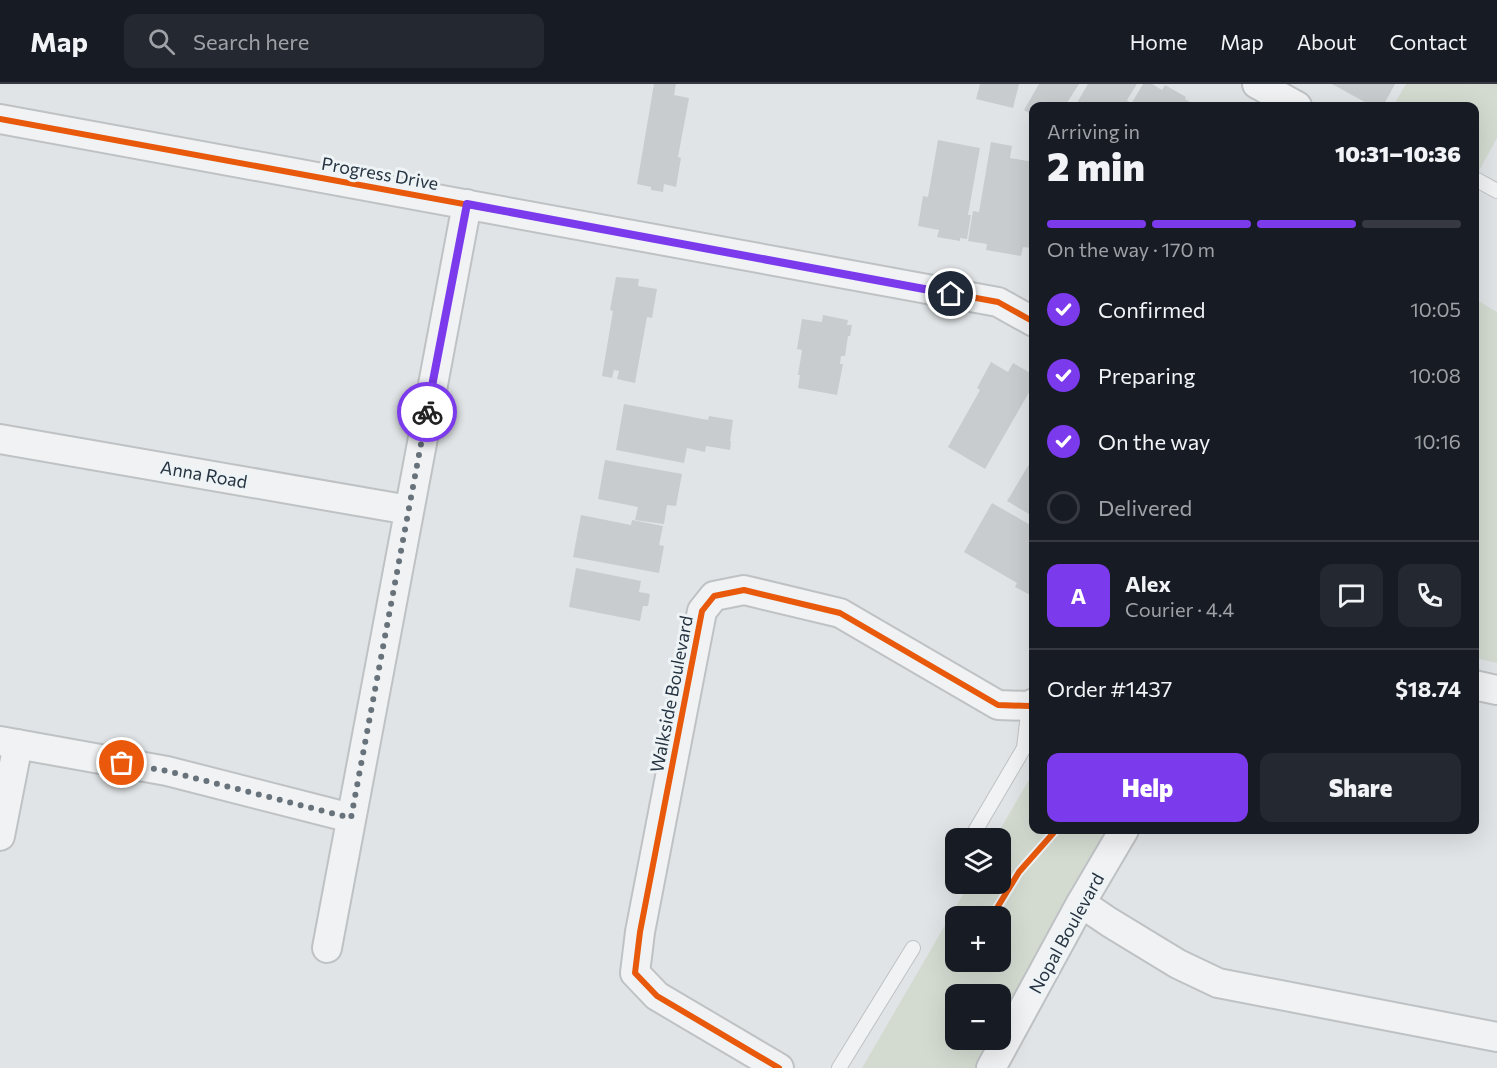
<!DOCTYPE html>
<html lang="en">
<head>
<meta charset="utf-8">
<style>
	:root { --surface:#171b24; --page:#242831; --text:#f1f3f6; --muted:#9ea1a6; --line:#363941; --accent:#7c3aed }
	body { margin:0; font-family:Commissioner,sans-serif; background:var(--page); color:var(--text); height:100vh; display:flex; flex-direction:column; font-size:22px; white-space:nowrap }
	* { box-sizing:border-box; margin:0 }
	p { font-size:20px; color:var(--muted) }
	.icon { flex:none; width:33px; height:33px; fill:none; stroke:currentColor; stroke-width:2; stroke-linecap:round; stroke-linejoin:round }
	.map { position:relative; flex:1; overflow:hidden }
	.sheet { position:absolute; left:1029px; top:18px; width:450px; height:732px; display:flex; flex-direction:column; background:var(--surface); border-radius:12px; box-shadow:0 6px 24px #0002 }
	.sheet>* { flex:none }
	.tools { position:absolute; left:945px; top:744px; display:grid; gap:12px }
	.tools a { display:grid; place-items:center; width:66px; height:66px; border-radius:12px; background:var(--surface); box-shadow:0 6px 24px #0002; font-size:30px }
	.pin { position:absolute; display:grid; place-items:center; width:51px; height:51px; color:#fff; margin:-26px; border:3px solid #fff; border-radius:50%; box-shadow:0 2px 6px #0007 }
	.courier { position:absolute; display:grid; place-items:center; width:60px; height:60px; margin:-30px; border:4px solid #7c3aed; border-radius:50%; background:#fff; color:#222; box-shadow:0 2px 8px #0007 }
	.summary em { font-style:normal; font-weight:800 }
	.summary div { display:flex; flex-direction:column-reverse }
	.summary { display:flex; align-items:center; justify-content:space-between; height:102px; padding:0 18px }
	h1 { font-size:39px; font-weight:800; line-height:45px }
	.bar { display:grid; grid-template-columns:repeat(4,1fr); gap:9px 6px; align-content:center; height:72px; padding:0 18px }
	.bar i { height:8px; border-radius:4px; background:var(--line) }
	.bar .on { background:var(--accent) }
	.bar p { grid-column:span 4 }
	.line { display:flex; align-items:center; gap:15px; padding:0 18px; border-top:2px solid var(--line) }
	.line div { flex:1 }
	.round { display:grid; place-items:center; flex:none; width:63px; height:63px; border-radius:12px; background:var(--page) }
	ol { padding:0 18px; list-style:none }
	li { display:flex; align-items:center; gap:18px; height:66px }
	li p { margin-inline-start:auto }
	li .icon { padding:6px; border-radius:50%; background:var(--accent); color:#fff; stroke-width:4 }
	li:last-child { color:var(--muted) }
	li i { width:33px; height:33px; border:3px solid var(--line); border-radius:50% }
	.cta { display:flex; gap:12px; margin-top:auto; padding:12px 18px }
	.cta a { flex:1; height:69px; border-radius:12px; background:var(--accent); color:#fff; font-size:24px; font-weight:800; line-height:69px; text-align:center }
	.cta a+a { background:var(--page); color:var(--text) }
	header { display:flex; align-items:center; gap:36px; box-sizing:border-box; height:84px; padding:0 30px; background:var(--surface); border-bottom:2px solid var(--line) }
	header strong { font-size:28px }
	nav { display:flex; gap:33px; margin-inline-start:auto; font-size:21px }
	.search { width:420px; height:54px; background:var(--page); display:flex; align-items:center; gap:15px; box-sizing:border-box; padding:0 21px; border-radius:12px; color:var(--muted); font-size:22px }
	.map>svg:first-child { display:block }
</style>
</head>
<body>
<header>
<strong>Map</strong>
<div class="search"><svg class="icon" aria-label="search" viewBox="0 0 24 24"><circle cx="10" cy="10" r="6"/><path d="M15 15l6 6"/></svg>Search here</div>
<nav><a>Home</a><a>Map</a><a>About</a><a>Contact</a></nav>
</header>
<div class="map">
<svg width="1497" height="984" viewBox="0 0 1497 984">
	<rect width="100%" height="100%" fill="#e1e4e6"/>
	<path fill="#d3dbd1" fill-rule="evenodd" d="M1406 0H1497V54L1475 94 1474 22H1393Z
		M1475 215 1497 228V579L1475 574Z
		M1033 689 1034 746H1124L991 984H862L969 800H1000V754H995ZM956 832H1000V878H956ZM956 910H1000V956H956Z"/>
	<path fill="#c9ccce" d="M654 0H676L674 11 689 14 678 73 681 74 676 103 664 100 663 108 651 106V103L637 100Z
		M980 0H1019L1013 24 976 15Z
		M1039 0H1079L1065 22H1034V32L1024 26Z
		M1088 0H1137L1127 16 1129 18 1126 22H1075Z
		M1143 0H1152L1162 6 1165 1 1186 13 1185 15 1190 18 1187 22H1130Z
		M1332 0H1395L1383 22H1372Z
		M938 56 980 64 968 131H971L967 155 960 154V157L937 153 939 146 918 142 923 112 928 113Z
		M991 58 1012 62 1010 74 1034 78V142L1032 150 1034 152 1031 164 1023 163 1021 172 986 166 987 160 968 157 973 127 979 128Z
		M616 193 639 195 638 202 657 205 652 234 647 233 635 299 617 295 619 287 614 286 612 294 602 292 613 227 610 226Z
		M823 231 848 236 847 241H852L850 252H848L845 272H841L840 280H843L837 311 798 304 800 291H798L802 266 797 265 802 235 822 238Z
		M991 278 1008 288 1013 279 1034 291V304L1032 306 1031 305 985 385 948 363 980 306 977 304Z
		M624 320 708 336 709 332 733 336 730 357H731L730 366 706 362 705 368 687 364 684 379 616 366Z
		M1034 372V433L1007 417Z
		M605 376 682 390 676 422 667 421 664 440 635 436 638 423 598 415Z
		M992 419 1034 443V513L1015 503 1017 499 964 468Z
		M581 431 631 441 632 436 663 442 659 461 664 462 659 489 573 473Z
		M576 484 641 497 639 508 650 510 648 522H643L640 537 569 523Z"/>
	<g fill="none" stroke-linecap="round" stroke-linejoin="round">
		<g stroke="#bfc2c4" stroke-width="16">
			<path id="service" d="M1477 96 1497 107
				M971 754 1024 664 1029 622
				M953 786 956 782
				M839 984 913 864"/>
		</g>
		<g stroke="#bfc2c4" stroke-width="32">
			<path id="minor" d="M1257 0 1297 22
				M0 35 998 218 1034 238
				M0 355 409 426
				M1474 601 1497 606
				M0 657 167 687 351 734
				M0 752 18 660
				M1081 819 1109 838 1178 880 1218 899 1497 953
				M327 864 467 120
				M779 984 657 912 635 889 640 848 702 527 714 512 744 506 840 529 998 621 1029 622 1034 619
				M991 984 1081 819 1124 746"/>
		</g>
		<use href="#service" stroke="#f0f2f3" stroke-width="14"/>
		<use href="#minor" stroke="#f0f2f3" stroke-width="28"/>
		<g stroke="#eef3f6" stroke-width="10">
			<path id="cycleway" d="M0 35 998 218 1034 238
				M992 832 1019 788 1056 746
				M779 984 657 912 635 889 640 848 702 527 714 512 744 506 840 529 998 621 1029 622 1034 619"/>
		</g>
		<use href="#cycleway" stroke="#e8590c" stroke-width="6"/>
	</g>
	<g fill="none" stroke-linecap="round" stroke-linejoin="round">
		<path stroke="#67727b" stroke-width="6" stroke-dasharray="0 10.8" d="M122 679 167 687 351 734 427 328"/>
		<path stroke="#7c3aed" stroke-width="8" d="M427 328 467 120 951 210"/>
	</g>
	<g text-anchor="middle" dominant-baseline="central" stroke-width="6" stroke-linejoin="round" paint-order="stroke">
		<g font-size="18" fill="#263441" stroke="#eef3f6">
			<text transform="translate(380 89) rotate(10)">Progress Drive</text>
			<text transform="translate(204 390) rotate(10)">Anna Road</text>
			<text transform="translate(671 610) rotate(-79)">Walkside Boulevard</text>
			<text transform="translate(1066 849) rotate(-61)">Nopal Boulevard</text>
		</g>
	</g>
</svg>
<div class="tools">
<a><svg class="icon" aria-label="layers" viewBox="0 0 24 24"><path d="M12 4l9 5-9 5-9-5zM3 14l9 5 9-5"/></svg></a>
<a>+</a>
<a>−</a>
</div>
<div class="pin" style="left:122px;top:679px;background:#ea580c"><svg class="icon" aria-label="bag" viewBox="0 0 24 24"><path d="M5 8h14l-1 12H6zM9 8a3 3 0 0 1 6 0"/></svg></div>
<div class="pin" style="left:951px;top:210px;background:#1f2937"><svg class="icon" aria-label="home" viewBox="0 0 24 24"><path d="M3 11l9-7 9 7M6 9v11h12V9"/></svg></div>
<div class="courier" style="left:427px;top:328px"><svg class="icon" aria-label="bike" viewBox="0 0 24 24"><circle cx="6" cy="16" r="4"/><circle cx="18" cy="16" r="4"/><path d="M6 16l4-8h5l3 8M10 8l3 8H6M13 5h3"/></svg></div>
<section class="sheet">
<div class="summary"><div><h1>2 min</h1><p>Arriving in</p></div><em>10:31–10:36</em></div>
<div class="bar"><i class="on"></i><i class="on"></i><i class="on"></i><i></i><p>On the way · 170 m</p></div>
<ol>
<li><svg class="icon" aria-label="check" viewBox="0 0 24 24"><path d="M5 12l5 5 9-10"/></svg>Confirmed<p>10:05</p></li>
<li><svg class="icon" aria-label="check" viewBox="0 0 24 24"><path d="M5 12l5 5 9-10"/></svg>Preparing<p>10:08</p></li>
<li><svg class="icon" aria-label="check" viewBox="0 0 24 24"><path d="M5 12l5 5 9-10"/></svg>On the way<p>10:16</p></li>
<li><i></i>Delivered</li>
</ol>
<div class="line" style="height:108px"><b class="round" style="background:var(--accent);color:#fff">A</b><div><b>Alex</b><p>Courier · 4.4</p></div><a class="round"><svg class="icon" aria-label="chat" viewBox="0 0 24 24"><path d="M4 5h16v11H9l-5 4z"/></svg></a><a class="round"><svg class="icon" aria-label="phone" viewBox="0 0 24 24"><path d="M5 4h4l2 5-3 2q2 4 5 5l2-3 5 2v4C11 20 4 13 5 4z"/></svg></a></div>
<div class="line" style="height:78px"><div>Order #1437</div><b>$18.74</b></div>
<div class="cta"><a>Help</a><a>Share</a></div>
</section>
</div>
</body>
</html>
